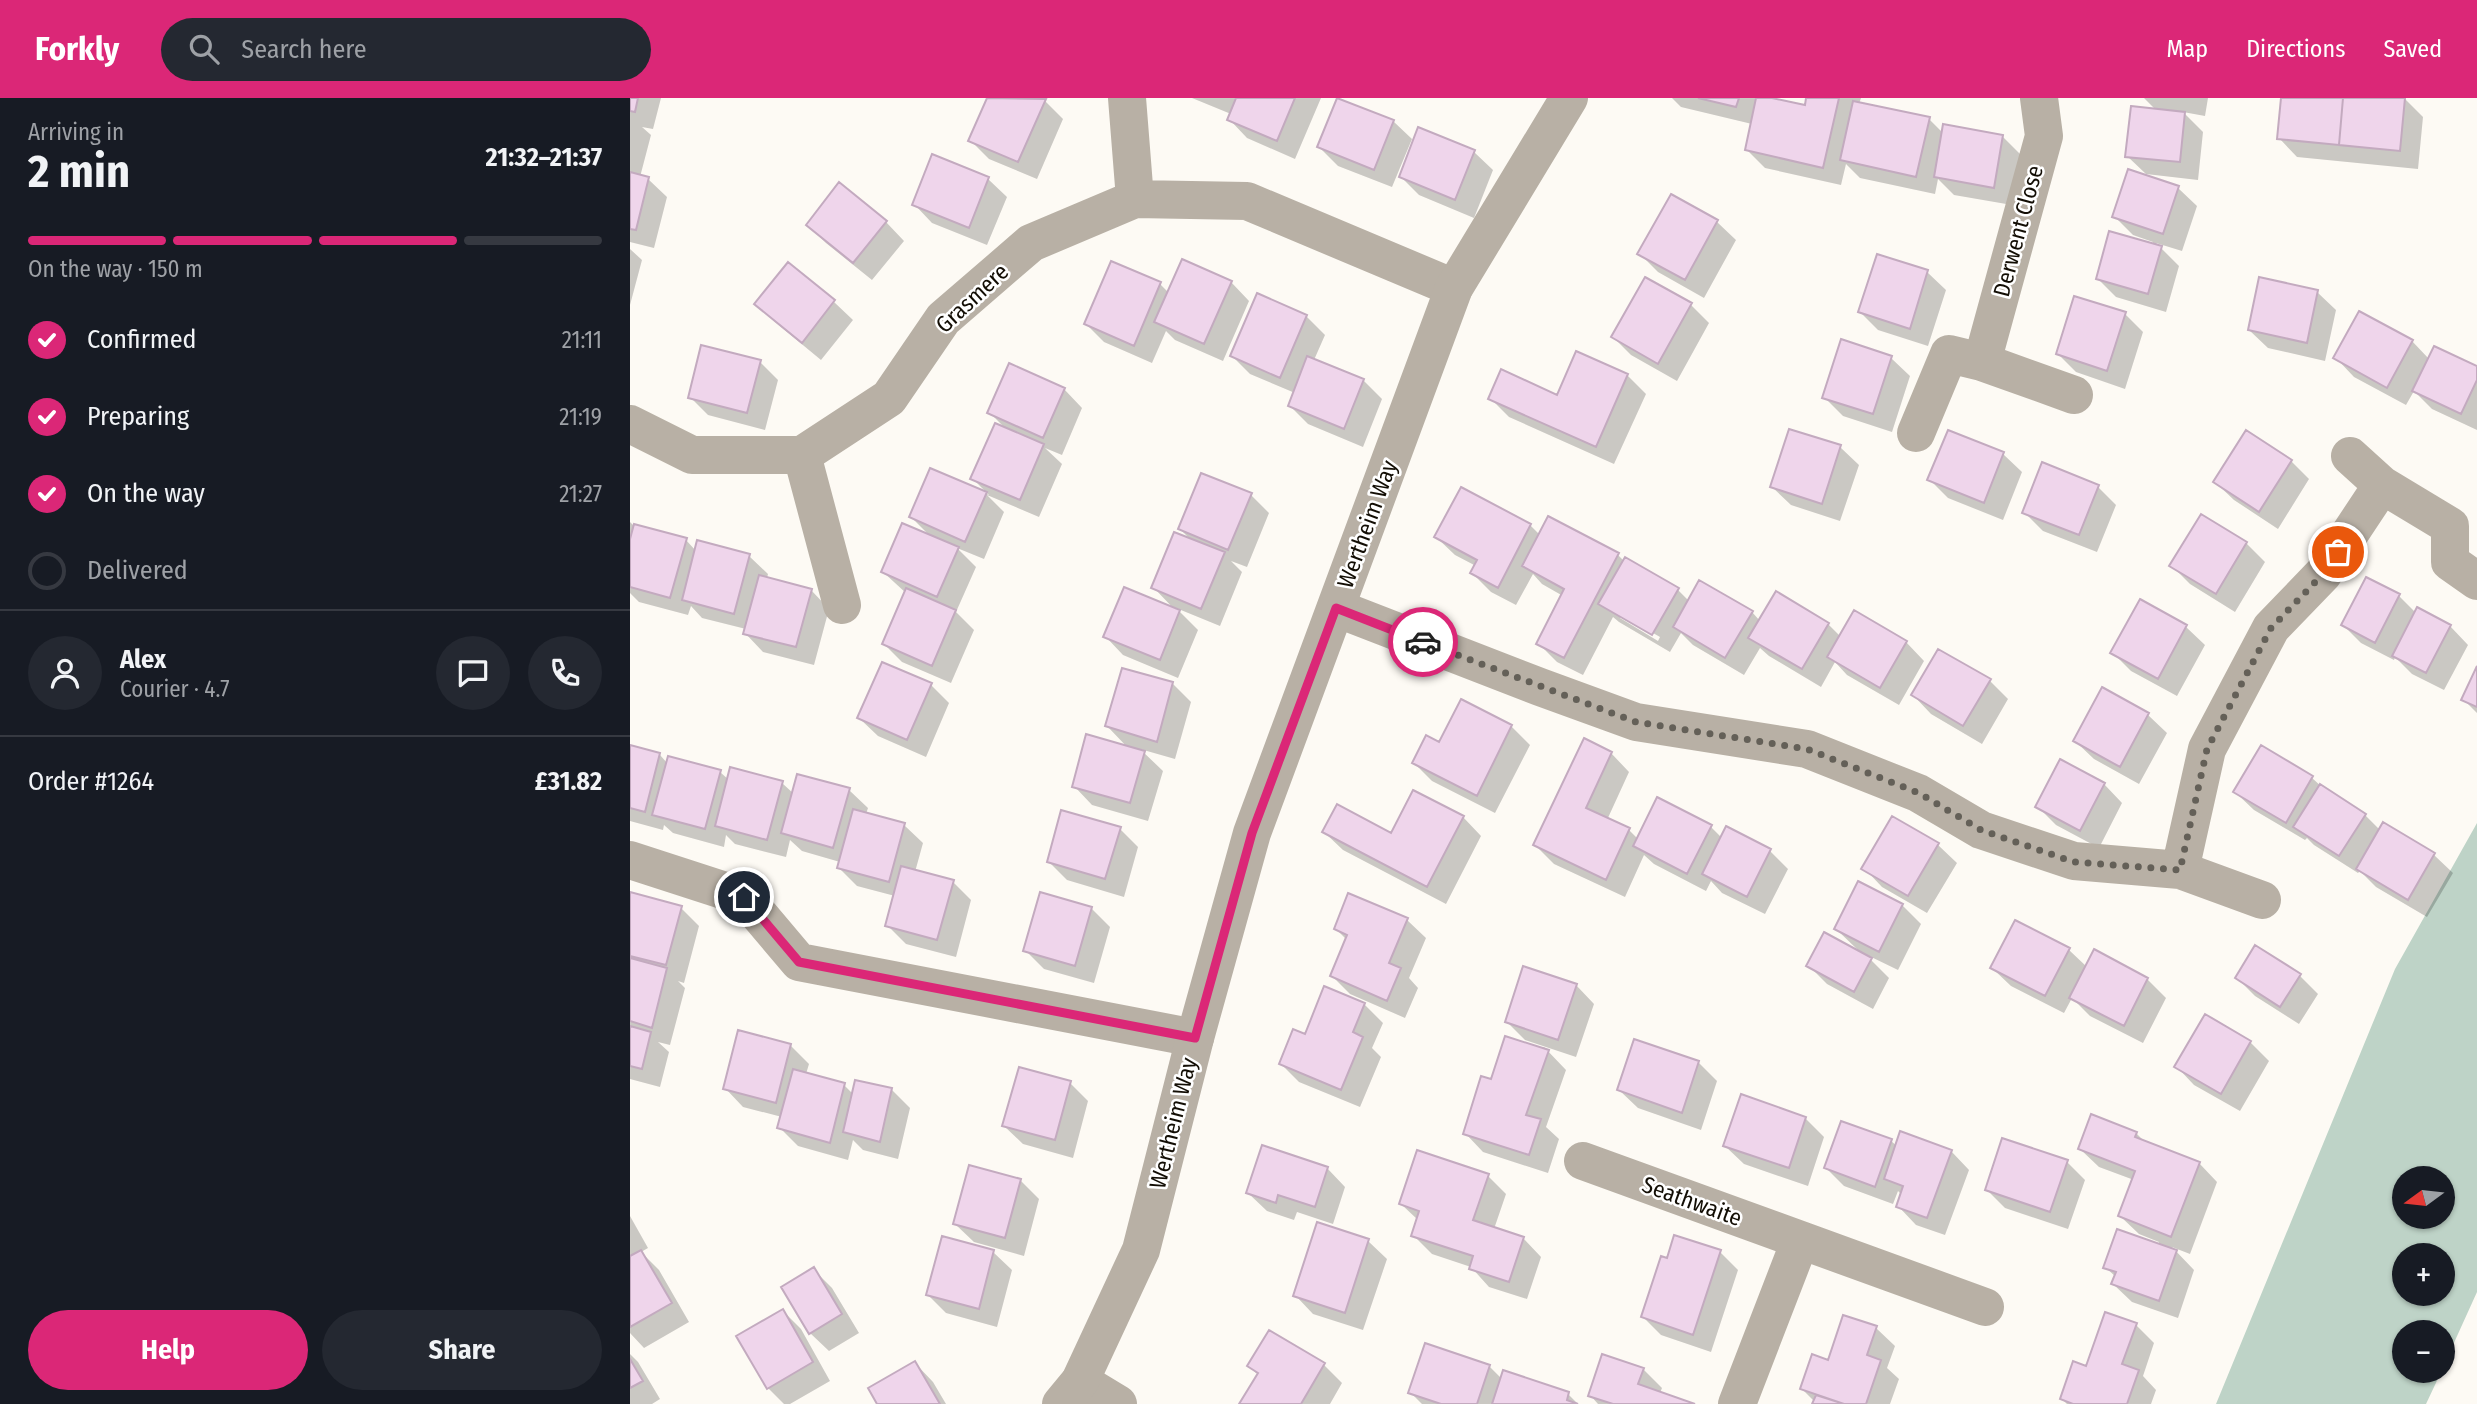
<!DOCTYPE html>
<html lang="en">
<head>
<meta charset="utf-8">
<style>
	:root { --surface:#171b24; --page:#242831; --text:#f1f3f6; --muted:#9ea1a6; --line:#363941; --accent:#db2777 }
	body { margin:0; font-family:"Fira Sans Condensed",sans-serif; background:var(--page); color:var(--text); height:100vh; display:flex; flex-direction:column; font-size:26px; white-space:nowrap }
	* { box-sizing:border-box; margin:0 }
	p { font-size:23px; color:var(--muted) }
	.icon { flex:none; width:38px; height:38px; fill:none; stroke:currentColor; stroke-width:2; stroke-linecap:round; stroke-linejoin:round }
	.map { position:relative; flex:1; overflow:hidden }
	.drawer { display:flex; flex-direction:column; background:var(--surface); width:630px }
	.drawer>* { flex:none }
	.needle { width:46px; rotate:255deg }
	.tools { position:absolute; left:1762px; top:1068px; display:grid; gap:14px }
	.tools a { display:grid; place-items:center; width:63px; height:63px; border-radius:50%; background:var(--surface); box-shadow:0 2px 5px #0004; font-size:35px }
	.pin { position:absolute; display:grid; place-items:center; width:60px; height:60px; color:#fff; margin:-30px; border:4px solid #fff; border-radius:50%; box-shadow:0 2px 7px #0007 }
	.courier { position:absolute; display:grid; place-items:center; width:70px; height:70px; margin:-35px; border:5px solid #db2777; border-radius:50%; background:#fff; color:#222; box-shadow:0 2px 9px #0007 }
	.summary em { font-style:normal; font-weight:700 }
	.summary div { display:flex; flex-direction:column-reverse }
	.summary { display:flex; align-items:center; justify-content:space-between; height:119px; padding:0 28px }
	h1 { font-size:46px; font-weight:700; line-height:52px }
	.bar { display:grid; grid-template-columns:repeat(4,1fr); gap:10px 7px; align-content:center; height:84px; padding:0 28px }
	.bar i { height:9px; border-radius:5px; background:var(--line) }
	.bar .on { background:var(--accent) }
	.bar p { grid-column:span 4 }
	.line { display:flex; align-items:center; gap:18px; padding:0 28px; border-top:2px solid var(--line) }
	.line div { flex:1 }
	.round { display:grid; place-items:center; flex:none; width:74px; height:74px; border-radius:37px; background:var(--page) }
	ol { padding:0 28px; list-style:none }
	li { display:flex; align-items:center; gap:21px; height:77px }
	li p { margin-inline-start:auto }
	li .icon { padding:7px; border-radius:50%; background:var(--accent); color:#fff; stroke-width:4 }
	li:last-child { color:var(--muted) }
	li i { width:38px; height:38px; border:4px solid var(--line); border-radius:50% }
	.button { display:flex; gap:14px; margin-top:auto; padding:14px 28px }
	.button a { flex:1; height:80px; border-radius:42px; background:var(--accent); color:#fff; font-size:28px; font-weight:700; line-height:80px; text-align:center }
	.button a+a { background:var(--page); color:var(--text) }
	header { display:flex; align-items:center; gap:42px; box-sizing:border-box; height:98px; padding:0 35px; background:var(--accent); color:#fff }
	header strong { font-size:33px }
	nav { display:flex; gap:38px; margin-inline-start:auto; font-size:24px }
	.search { width:490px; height:63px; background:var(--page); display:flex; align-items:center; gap:18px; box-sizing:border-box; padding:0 24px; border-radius:38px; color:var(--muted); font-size:26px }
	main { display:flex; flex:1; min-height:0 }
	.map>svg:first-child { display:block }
</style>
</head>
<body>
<header>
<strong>Forkly</strong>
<div class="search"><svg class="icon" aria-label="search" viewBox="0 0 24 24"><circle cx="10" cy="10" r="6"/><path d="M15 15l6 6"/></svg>Search here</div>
<nav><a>Map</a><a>Directions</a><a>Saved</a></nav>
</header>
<main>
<section class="drawer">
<div class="summary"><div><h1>2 min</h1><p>Arriving in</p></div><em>21:32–21:37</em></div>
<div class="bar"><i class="on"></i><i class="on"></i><i class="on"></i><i></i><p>On the way · 150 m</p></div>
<ol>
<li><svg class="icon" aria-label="check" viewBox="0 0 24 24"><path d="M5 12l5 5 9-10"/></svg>Confirmed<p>21:11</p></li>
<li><svg class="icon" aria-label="check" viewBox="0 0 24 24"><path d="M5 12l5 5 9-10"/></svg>Preparing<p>21:19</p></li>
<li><svg class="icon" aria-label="check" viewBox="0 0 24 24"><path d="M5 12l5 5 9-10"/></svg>On the way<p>21:27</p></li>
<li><i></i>Delivered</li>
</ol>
<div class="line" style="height:126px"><a class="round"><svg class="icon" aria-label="person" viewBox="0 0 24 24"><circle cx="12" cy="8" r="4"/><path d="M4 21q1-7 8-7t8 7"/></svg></a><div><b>Alex</b><p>Courier · 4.7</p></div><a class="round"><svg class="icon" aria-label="chat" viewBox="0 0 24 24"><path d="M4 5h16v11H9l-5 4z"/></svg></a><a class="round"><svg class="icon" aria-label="phone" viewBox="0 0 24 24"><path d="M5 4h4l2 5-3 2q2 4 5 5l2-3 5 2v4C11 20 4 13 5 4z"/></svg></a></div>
<div class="line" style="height:91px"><div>Order #1264</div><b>£31.82</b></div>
<div class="button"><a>Help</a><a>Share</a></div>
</section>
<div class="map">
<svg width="1847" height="1306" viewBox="0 0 1847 1306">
	<rect width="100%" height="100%" fill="#fdfaf4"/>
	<path fill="#bed3c7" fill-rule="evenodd" d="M1847 725V1194L1813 1269V1234H1774V1272H1812L1796 1306H1586L1765 871ZM1774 1080H1813V1118H1774ZM1774 1157H1813V1195H1774Z"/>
	<path fill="#0003" fill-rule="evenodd" d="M0 0H31L23 31 12 29 21 37 10 79 18 81 37 99 24 150 0 144Z
		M358 0H409L415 3 433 21 407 81 359 61 340 42Z
		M562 0H691L665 61 617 40 599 21 601 16Z
		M1042 0H1134L1176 9 1178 0H1231L1229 6 1299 21 1313 35 1372 38 1391 57 1382 107 1324 97 1308 81 1305 96 1230 80 1216 66 1211 87 1135 70 1117 52 1122 26 1051 9Z
		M1514 0H1578L1575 18 1553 14 1573 34 1568 82 1516 76 1497 58 1527 13Z
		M1653 0H1774L1793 19 1788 71 1667 59 1649 40Z
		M763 23 782 41 762 89 708 68 689 49Z
		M844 54 863 72 844 120 789 97 771 79Z
		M358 81 377 99 357 147 302 125 284 106Z
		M1548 90 1567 108 1552 153 1526 145 1549 168 1536 214 1486 199 1468 181 1522 147 1523 144 1503 137 1484 118Z
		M1042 98 1087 124 1106 142 1074 200 1028 174 1010 156Z
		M256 124 274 143 242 182 196 145 178 127Z
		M0 151 12 162 0 207Z
		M158 167 204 204 223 222 191 262 145 224 127 206Z
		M1297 174 1316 192 1298 248 1248 232 1230 214Z
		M601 184 619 203 593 263 545 242 536 233 522 265 474 244 456 226 530 186 539 195Z
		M1687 194 1706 212 1695 263 1638 250 1619 232Z
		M1061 207 1079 225 1047 283 1001 257 983 239Z
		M1495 216 1513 234 1495 291 1446 274 1428 256Z
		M676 218 695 237 684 262 733 282 752 301 733 349 678 326 660 308 665 295 620 276 602 258Z
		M1212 243 1261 260 1280 278 1262 334 1213 318 1194 299Z
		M1782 243 1799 261 1847 270V332L1802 311 1784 293 1776 307 1724 279 1706 260Z
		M947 255 997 277 1016 296 984 366 879 319 860 300 928 299Z
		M130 264 148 282 135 332 78 317 60 299Z
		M434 291 452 310 432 357 415 350 432 366 409 419 357 397 374 414 354 461 327 450 346 469 326 514 344 532 321 585 272 564 254 546 276 495 253 474 300 438 281 419 301 372 359 397 342 380 376 331 360 315Z
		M1319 334 1373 356 1392 374 1373 422 1318 400 1299 381Z
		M1210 349 1229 367 1210 423 1161 407 1142 389Z
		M1661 363 1679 381 1648 431 1604 402 1585 384Z
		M1468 389 1486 407 1467 454 1413 433 1394 414Z
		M621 397 639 415 617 469 601 463 612 474 590 528 546 510 568 532 548 580 493 557 475 538 545 512 524 490 562 443 550 431Z
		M0 424 4 428 56 442 66 453 119 458 138 476 137 480 181 492 199 511 184 567 133 554 115 535 116 531 72 520 61 508 58 517 9 504 0 495Z
		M900 427 910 437 988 457 995 464 1047 491 1059 503 1122 514 1130 523 1198 526 1211 539 1276 544 1294 563 1269 607 1217 577 1205 564 1191 589 1139 558 1130 550 1114 577 1063 547 1051 535 1040 554 989 524 983 519 953 577 927 564 908 545 933 498 912 486 903 476 886 507 861 494 842 475 846 468 825 457 806 439ZM990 516 1030 539 1028 543 990 520Z
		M1616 445 1635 464 1605 514 1560 486 1542 468Z
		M1769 498 1786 515 1820 528 1838 547 1814 592 1782 576 1765 559 1764 562 1731 545 1713 527Z
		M1511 503 1556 529 1575 547 1547 598 1501 573 1482 554Z
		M493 572 543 586 561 604 545 661 510 651 533 673 518 723 462 707 444 688 499 651 477 628Z
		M1847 572V615L1833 601Z
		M1360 583 1378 601 1352 646 1301 616 1283 597Z
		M301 587 319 605 296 659 248 638 229 620Z
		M1473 592 1518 617 1537 635 1509 686 1464 661 1445 643Z
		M881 628 900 647 865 715 802 683 784 665 810 647Z
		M0 649 30 657 38 666 90 674 99 682 152 685 164 696 219 692 238 710 236 716 274 727 293 745 285 774 323 784 341 802 326 859 276 846 257 827 265 798 227 788 209 770 210 764 172 753 160 742 156 759 105 746 96 737 94 749 43 735 34 727 33 732 0 723Z
		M1631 649 1682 680 1692 689 1735 717 1750 732 1753 727 1804 757 1823 775 1797 819 1746 789 1730 773 1728 775 1684 747 1677 740 1675 742 1624 712 1605 694Z
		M981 655 999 674 977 722 999 732 1008 741 1081 729 1092 740 1140 753 1158 771 1135 816 1092 795 1081 783 1076 793 1024 766 1014 757 995 799 924 766 905 747Z
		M1474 686 1492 705 1469 750 1426 727 1408 709Z
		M833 719 851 738 816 806 713 752 694 734 762 737Z
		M1263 720 1308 747 1327 765 1297 815 1252 789 1234 770Z
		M490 731 508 749 494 799 437 782 419 764Z
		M0 799 51 810 69 828 54 885 48 883 55 890 40 947 28 944 39 954 30 989 0 981Z
		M1272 807 1291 826 1268 872 1235 856 1259 880 1243 911 1197 886 1178 867 1229 853 1206 831Z
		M461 810 480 829 464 885 414 871 395 852Z
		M777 822 796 840 779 880 788 890 775 920 720 896 702 878 717 842 706 831Z
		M1439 852 1457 869 1465 854 1517 881 1536 900 1513 945 1460 918 1442 900 1434 915 1381 888 1362 870Z
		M1670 878 1688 896 1669 926 1625 898 1607 880Z
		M946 887 964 906 946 959 895 942 877 924Z
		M734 906 753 925 742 950 751 959 730 1009 669 984 651 966Z
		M1575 918 1620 944 1639 963 1610 1013 1564 987 1546 968Z
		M1005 943 1069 965 1087 983 1071 1032 1008 1010 989 992Z
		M160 947 179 966 176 976 214 987 223 996 226 984 262 992 280 1010 268 1061 233 1052 223 1042 218 1062 168 1048 149 1029 152 1019 113 1009 95 990Z
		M914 949 936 972 916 1029 929 1041 918 1075 853 1054 835 1035 862 983Z
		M440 985 458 1003 443 1060 393 1046 374 1028Z
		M1175 1020 1194 1039 1178 1088 1114 1066 1095 1048Z
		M1506 1035 1515 1044 1569 1065 1587 1084 1560 1156 1542 1149 1564 1172 1548 1220 1502 1204 1483 1186 1486 1179 1475 1169 1528 1147 1529 1144 1509 1136 1490 1118 1504 1082 1469 1069 1450 1051Z
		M1261 1043 1267 1048 1321 1053 1339 1072 1315 1137 1286 1127 1268 1108 1272 1097 1268 1093 1263 1106 1214 1088 1196 1070Z
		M1437 1064 1455 1082 1438 1131 1375 1110 1356 1091Z
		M697 1070 715 1089 703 1126 667 1114 664 1122 637 1113 618 1095Z
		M858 1078 876 1096 864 1131 893 1140 911 1159 897 1201 859 1189 841 1169 802 1156 783 1137 788 1122 771 1106Z
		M390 1082 409 1101 394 1158 344 1144 325 1126Z
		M0 1118 18 1150 11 1154 29 1172 59 1224 14 1250 0 1235Z
		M738 1143 757 1161 733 1232 683 1216 665 1197Z
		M363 1154 382 1172 367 1229 316 1215 298 1197Z
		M1090 1154 1108 1172 1081 1254 1031 1237 1013 1219 1038 1162Z
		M184 1172 202 1190 229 1235 199 1253 180 1235Z
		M153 1213 171 1231 200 1283 160 1306H154L138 1290Z
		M1506 1227 1524 1245 1513 1278 1526 1292 1521 1306H1437L1432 1301 1457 1270Z
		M1246 1230 1265 1248 1257 1270 1269 1281 1260 1306H1184L1185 1304 1172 1291 1199 1264Z
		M0 1256 8 1264 30 1301 22 1306H0Z
		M285 1265 303 1284 316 1306H249Z
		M694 1267 712 1285 700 1306H611L628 1277 619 1268Z
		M859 1268 872 1281 938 1296 948 1306H792L780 1294Z
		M1013 1271 1032 1290 1030 1295 1062 1306H968L960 1297Z"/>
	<path fill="#efd5eb" stroke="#c3aabf" stroke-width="2" d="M0 0H8L5 14 0 13Z
		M357 0 416 1 388 64 338 43Z
		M606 0H665L647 43 597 22Z
		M707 0 764 22 744 72 687 49Z
		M1068 0H1109L1106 9Z
		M1126 0H1142L1175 7 1176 0H1209L1193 70 1115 52Z
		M1651 0H1713L1709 47 1647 41Z
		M1713 0H1775L1770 53 1709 47Z
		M1223 3 1300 19 1286 79 1210 62Z
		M1501 8 1555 14 1550 64 1495 59Z
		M1313 26 1373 37 1364 90 1304 79Z
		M788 29 845 52 825 102 769 79Z
		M302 56 359 79 339 130 282 107Z
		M1498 71 1549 88 1533 136 1482 119Z
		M0 74 19 79 6 132 0 131Z
		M209 84 257 123 223 165 176 127Z
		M1041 96 1088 122 1055 182 1007 156Z
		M1479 133 1532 148 1518 196 1466 181Z
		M1247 156 1298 172 1280 231 1228 214Z
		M552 161 602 183 574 246 524 224Z
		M481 163 531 184 504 248 454 226Z
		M158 164 205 202 172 245 124 206Z
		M1015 179 1062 205 1028 266 981 239Z
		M1629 179 1688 192 1677 245 1618 232Z
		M627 195 677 217 650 280 600 258Z
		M1444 198 1496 214 1477 273 1426 256Z
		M1729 213 1783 242 1757 290 1703 260Z
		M1211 241 1262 258 1243 316 1192 300Z
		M71 247 131 262 117 315 58 300Z
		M1804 248 1847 268V282L1831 316 1782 293Z
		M946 253 998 276 966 349 858 301 871 271 927 297Z
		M677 258 734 281 714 331 658 308Z
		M379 265 435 290 413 340 357 315Z
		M365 325 414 346 390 402 340 381Z
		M1159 331 1211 347 1192 406 1140 389Z
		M1318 332 1374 354 1354 405 1297 382Z
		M1616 332 1662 362 1629 414 1583 384Z
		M1412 364 1469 387 1449 437 1392 415Z
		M300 370 357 394 335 444 279 419Z
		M571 375 622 395 598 452 548 431Z
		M831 389 901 426 868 490 840 475 847 462 804 439Z
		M1571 416 1617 444 1586 496 1539 468Z
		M918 418 989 455 934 560 906 546 934 491 892 468Z
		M272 425 329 449 307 499 251 474Z
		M4 426 57 440 40 500 0 489V441Z
		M544 434 595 454 571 511 521 490Z
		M67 442 120 456 104 516 52 502Z
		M995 459 1049 490 1022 537 968 506Z
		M129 477 182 491 166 549 113 536Z
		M1736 479 1770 496 1745 545 1711 527Z
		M1069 482 1123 513 1095 560 1043 529Z
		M494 489 550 512 530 562 473 539Z
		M276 490 326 512 302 568 252 546Z
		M1146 493 1199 525 1172 571 1118 540Z
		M1510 501 1557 527 1528 581 1480 555Z
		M1787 509 1821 527 1796 575 1762 558Z
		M1224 512 1277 543 1250 590 1197 559Z
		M1308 551 1361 581 1333 628 1281 597Z
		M252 564 302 585 277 642 227 620Z
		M1847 568V609L1831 602Z
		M492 570 543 584 527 644 475 628Z
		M1472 589 1519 615 1490 669 1443 643Z
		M831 601 882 627 847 698 782 665 796 637 809 644Z
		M456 636 515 653 500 705 442 689Z
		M954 640 982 654 956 710 1000 730 976 782 903 747Z
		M0 647 30 655 15 714 0 710Z
		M1631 647 1683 678 1656 725 1603 694Z
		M38 658 91 672 75 731 22 717Z
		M1430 661 1475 685 1450 733 1405 709Z
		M100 669 153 683 137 742 85 728Z
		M167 676 220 690 203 750 151 735Z
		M1690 686 1736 716 1709 758 1663 729Z
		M783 692 834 718 797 789 692 734 707 706 761 735Z
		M1027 699 1082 727 1057 776 1003 748Z
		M223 711 275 725 259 784 207 770Z
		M431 712 491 729 475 781 417 764Z
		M1262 718 1309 745 1278 798 1231 771Z
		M1753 724 1805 755 1778 802 1726 771Z
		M1096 728 1141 751 1117 799 1072 776Z
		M271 768 324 782 307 842 255 828Z
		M1228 783 1273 806 1249 854 1204 831Z
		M0 794 52 808 36 867 0 858Z
		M410 794 462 809 445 868 393 853Z
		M718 795 778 820 759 865 771 870 757 903 700 878 717 837 704 831Z
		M1385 822 1440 850 1415 898 1360 870Z
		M1194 834 1242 860 1224 894 1176 868Z
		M1625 847 1671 876 1650 909 1605 880Z
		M1464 851 1518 880 1494 928 1439 900Z
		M0 860 37 870 22 930 0 923Z
		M893 868 947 886 928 942 875 924Z
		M694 888 735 905 723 934 733 939 711 992 649 966 663 931 675 936Z
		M1575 916 1621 943 1591 996 1544 969Z
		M0 928 21 934 12 971 0 968Z
		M108 932 161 946 146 1005 93 991Z
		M875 938 919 952 896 1017 911 1021 899 1057 833 1036 851 978 861 981Z
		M1004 941 1069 963 1052 1015 987 992Z
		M389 969 441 983 425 1042 372 1028Z
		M163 971 215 985 200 1045 147 1030Z
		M225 982 262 990 250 1044 213 1034Z
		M1111 996 1176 1019 1159 1070 1093 1048Z
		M1461 1016 1507 1034 1505 1039 1570 1064 1541 1139 1488 1118 1505 1073 1448 1051Z
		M1211 1023 1262 1041 1245 1089 1194 1070Z
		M1270 1033 1322 1052 1297 1120 1266 1109 1273 1088 1254 1081Z
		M1372 1040 1438 1062 1420 1114 1355 1092Z
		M632 1047 698 1069 685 1109 648 1097 646 1105 616 1095Z
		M787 1052 859 1076 843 1122 894 1139 879 1184 839 1171 843 1158 781 1138 789 1113 769 1106Z
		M339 1067 391 1081 375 1140 323 1126Z
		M687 1124 739 1141 715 1215 663 1198Z
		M1487 1131 1547 1152 1529 1203 1481 1186 1486 1174 1473 1170Z
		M1044 1137 1091 1152 1063 1237 1011 1219 1031 1158 1037 1160Z
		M312 1138 364 1152 349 1211 296 1197Z
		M11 1152 42 1205 0 1229V1158Z
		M184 1169 212 1216 179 1236 151 1189Z
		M153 1211 183 1264 137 1291 106 1238Z
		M1475 1214 1507 1225 1492 1266 1509 1272 1497 1306H1443L1430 1301 1443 1263 1456 1268Z
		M1213 1217 1247 1228 1237 1257 1251 1262 1236 1306H1214L1170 1291 1182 1256 1198 1262Z
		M639 1232 695 1265 671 1306H609L628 1275 617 1268Z
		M795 1245 860 1267 847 1306H811L778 1295Z
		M972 1256 1014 1270 1008 1286 1065 1306H983L958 1298Z
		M0 1261 13 1283 0 1290Z
		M285 1263 310 1306H247L238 1290Z
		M873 1272 939 1294 937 1302 948 1306H862Z
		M1186 1297 1214 1306H1182Z"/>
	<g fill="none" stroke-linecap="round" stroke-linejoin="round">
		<path stroke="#b8b0a5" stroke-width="38" d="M497 0 505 101
			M1352 264 1414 38 1409 0
			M0 326 62 357H172
			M1286 335 1319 256 1352 264 1444 297
			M1720 358 1752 387 1820 428V464L1847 483
			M212 507 172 357 259 300 313 221 401 145 505 101 617 103 824 190
			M706 510 910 589 1006 624 1177 651 1288 695 1351 732 1444 763 1550 772 1632 802
			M0 762 114 799 169 864 565 940
			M1550 772 1577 651 1641 530 1693 476 1752 387
			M953 1063 1355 1209
			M450 1283 488 1306
			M1107 1306 1170 1143"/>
		<path stroke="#b8b0a5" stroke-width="38" d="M431 1306 450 1283 511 1152 565 940 622 735 824 190 939 0"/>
	</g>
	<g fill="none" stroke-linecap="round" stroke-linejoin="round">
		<path stroke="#646058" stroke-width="7" stroke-dasharray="0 12.6" d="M793 544 1006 624 1177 651 1289 695 1351 732 1444 764 1550 772 1577 651 1641 530 1693 476 1708 454"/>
		<path stroke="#db2777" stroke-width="9" d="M114 799 169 864 565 940 622 735 706 510 793 544"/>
	</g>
	<g text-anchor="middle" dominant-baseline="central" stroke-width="5" stroke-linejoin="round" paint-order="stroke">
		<g font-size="23" fill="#120d04" stroke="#fff">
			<text transform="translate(1388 133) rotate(-75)">Derwent Close</text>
			<text transform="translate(342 200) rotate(-43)">Grasmere</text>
			<text transform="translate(737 426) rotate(-70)">Wertheim Way</text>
			<text transform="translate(543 1025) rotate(-76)">Wertheim Way</text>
			<text transform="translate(1062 1103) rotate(20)">Seathwaite</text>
		</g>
	</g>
</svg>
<div class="tools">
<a><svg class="needle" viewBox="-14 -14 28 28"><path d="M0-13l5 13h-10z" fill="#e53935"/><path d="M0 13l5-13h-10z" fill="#9ea1a6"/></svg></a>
<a>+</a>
<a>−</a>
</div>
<div class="pin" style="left:1708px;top:454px;background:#ea580c"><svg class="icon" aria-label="bag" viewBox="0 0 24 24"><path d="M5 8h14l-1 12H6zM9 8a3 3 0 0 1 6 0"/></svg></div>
<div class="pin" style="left:114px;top:799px;background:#1f2937"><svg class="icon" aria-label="home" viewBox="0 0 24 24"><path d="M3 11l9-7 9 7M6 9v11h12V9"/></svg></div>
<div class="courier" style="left:793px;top:544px"><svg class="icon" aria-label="car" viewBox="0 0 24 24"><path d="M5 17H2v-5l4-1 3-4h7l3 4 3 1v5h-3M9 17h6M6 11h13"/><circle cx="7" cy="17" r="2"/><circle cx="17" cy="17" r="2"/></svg></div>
</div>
</main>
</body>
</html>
